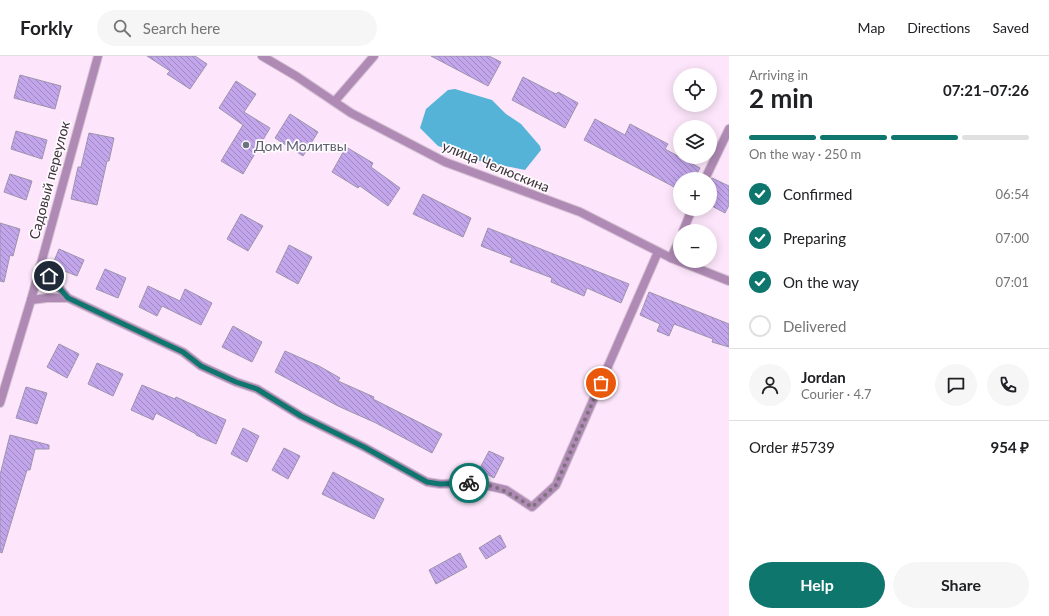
<!DOCTYPE html>
<html lang="en">
<head>
<meta charset="utf-8">
<style>
	:root { --surface:#fff; --page:#f6f6f6; --text:#202124; --muted:#757577; --line:#e0e0e0; --accent:#0f766e }
	body { margin:0; font-family:Lato,sans-serif; background:var(--page); color:var(--text); height:100vh; display:flex; flex-direction:column; font-size:15px; white-space:nowrap }
	* { box-sizing:border-box; margin:0 }
	p { font-size:13px; color:var(--muted) }
	.icon { flex:none; width:22px; height:22px; fill:none; stroke:currentColor; stroke-width:2; stroke-linecap:round; stroke-linejoin:round }
	.map { position:relative; flex:1; overflow:hidden }
	.details { display:flex; flex-direction:column; background:var(--surface); width:320px }
	.details>* { flex:none }
	.fabs { position:absolute; left:673px; top:12px; display:grid; gap:8px }
	.fabs a { display:grid; place-items:center; width:44px; height:44px; border-radius:50%; background:var(--surface); box-shadow:0 2px 10px #0003; font-size:20px }
	.pin { position:absolute; display:grid; place-items:center; width:34px; height:34px; color:#fff; margin:-17px; border:2px solid #fff; border-radius:50%; box-shadow:0 1px 4px #0007 }
	.courier { position:absolute; display:grid; place-items:center; width:40px; height:40px; margin:-20px; border:3px solid #0f766e; border-radius:50%; background:#fff; color:#222; box-shadow:0 1px 5px #0007 }
	.head em { font-style:normal; font-weight:700 }
	.head div { display:flex; flex-direction:column-reverse }
	.head { display:flex; align-items:center; justify-content:space-between; height:68px; padding:0 20px }
	h1 { font-size:26px; font-weight:700; line-height:30px }
	.bar { display:grid; grid-template-columns:repeat(4,1fr); gap:6px 4px; align-content:center; height:48px; padding:0 20px }
	.bar i { height:5px; border-radius:3px; background:var(--line) }
	.bar .current { background:var(--accent) }
	.bar p { grid-column:span 4 }
	.line { display:flex; align-items:center; gap:10px; padding:0 20px; border-top:1px solid var(--line) }
	.line div { flex:1 }
	.round { display:grid; place-items:center; flex:none; width:42px; height:42px; border-radius:21px; background:var(--page) }
	ol { padding:0 20px; list-style:none }
	li { display:flex; align-items:center; gap:12px; height:44px }
	li p { margin-inline-start:auto }
	li .icon { padding:4px; border-radius:50%; background:var(--accent); color:#fff; stroke-width:4 }
	li:last-child { color:var(--muted) }
	li i { width:22px; height:22px; border:2px solid var(--line); border-radius:50% }
	.cta { display:flex; gap:8px; margin-top:auto; padding:8px 20px }
	.cta a { flex:1; height:46px; border-radius:24px; background:var(--accent); color:#fff; font-size:16px; font-weight:700; line-height:46px; text-align:center }
	.cta a+a { background:var(--page); color:var(--text) }
	header { display:flex; align-items:center; gap:24px; box-sizing:border-box; height:56px; padding:0 20px; background:var(--surface); border-bottom:1px solid var(--line) }
	header strong { font-size:19px }
	nav { display:flex; gap:22px; margin-inline-start:auto; font-size:14px }
	.search { width:280px; height:36px; background:var(--page); display:flex; align-items:center; gap:10px; box-sizing:border-box; padding:0 14px; border-radius:22px; color:var(--muted); font-size:15px }
	main { display:flex; flex:1; min-height:0 }
	.map>svg:first-child { display:block }
</style>
</head>
<body>
<header>
<strong>Forkly</strong>
<div class="search"><svg class="icon" aria-label="search" viewBox="0 0 24 24"><circle cx="10" cy="10" r="6"/><path d="M15 15l6 6"/></svg>Search here</div>
<nav><a>Map</a><a>Directions</a><a>Saved</a></nav>
</header>
<main>
<div class="map">
<svg width="729" height="560" viewBox="0 0 729 560">
	<defs>
		<pattern id="building-back-hatch" width="6" height="6" patternUnits="userSpaceOnUse"><rect width="6" height="6" fill="#c2a5eb"/><path d="M-1 5l2 2M0 0l6 6M5-1l2 2" fill="none" stroke="#9f87bf"/></pattern>
	</defs>
	<rect width="100%" height="100%" fill="#fde6fb"/>
	<path fill="#55b3d8" d="M455 33 492 44 506 58 521 68 540 90 541 94 525 114 470 103 451 94 438 90 420 72 426 53 448 34Z"/>
	<path fill="url(#building-back-hatch)" stroke="#9d94ad" d="M147 0H195L207 8 190 33 167 18 170 15Z
		M431 0H489L501 6 488 30Z
		M20 19 61 30 55 53 14 42Z
		M523 21 556 38 558 36 578 47 565 72 512 44Z
		M236 25 256 38 244 56 270 72 243 118 221 105 243 69 219 52Z
		M290 58 318 76 303 100 275 82Z
		M595 63 625 79 630 68 668 88 665 93 700 112 694 123H680V134L584 84Z
		M16 75 47 84 42 103 11 93Z
		M89 77 114 82 109 105H107L97 149 71 143 78 111H81Z
		M346 91 373 107 371 111 400 132 388 150 360 130 358 132 332 116Z
		M10 118 32 125 26 144 4 136Z
		M712 122 729 130V149L725 157 710 149V125Z
		M423 138 471 162 463 181 413 158Z
		M241 158 263 170 248 195 227 183Z
		M0 167 20 173 13 200 10 199 4 226 0 225Z
		M488 172 629 228 621 247 587 232 584 240 551 226 552 222 510 206 512 202 481 190Z
		M289 189 312 201 298 228 276 216Z
		M59 193 84 204 77 220 52 210Z
		M105 213 126 222 118 242 96 233Z
		M148 230 180 245 185 233 212 247 201 269 162 250 157 260 139 251Z
		M649 236 729 268V291L712 286 713 283 674 268 669 280 657 275 660 268 640 259Z
		M233 270 262 286 252 306 222 291Z
		M59 288 79 298 67 322 47 311Z
		M285 295 319 310 340 322 338 325 374 341 373 343 442 378 432 397 376 367 338 350 275 316Z
		M97 307 123 318 113 340 88 328Z
		M142 329 175 343 176 341 226 364 216 388 196 379V378L156 357 153 364 131 354Z
		M26 331 47 337 37 368 16 362Z
		M243 372 259 380 247 406 231 398Z
		M10 379 49 389V393H35L30 414H27L2 497 0 496V419Z
		M284 392 300 400 288 423 272 414Z
		M489 395 504 402 494 422 479 414Z
		M333 416 384 443 374 463 322 438Z
		M500 479 506 491 486 503 479 492Z
		M460 497 467 511 436 528 429 514Z"/>
	<g fill="none" stroke-linecap="round" stroke-linejoin="round">
		<g stroke="#d6c2d4" stroke-width="10">
			<path id="minor" d="M335 45 374 0
				M705 123 729 73
				M683 175 692 153
				M671 202 680 182
				M40 210 68 242
				M31 244 47 242H68L183 296 201 310 236 326 257 333 301 360 364 391 427 426 440 428 476 427 506 434 532 451 556 429 658 196"/>
		</g>
		<g stroke="#d6c2d4" stroke-width="10">
			<path id="tertiary" d="M262 0 296 20 351 57 445 106 580 156 671 202 729 225
				M0 347 31 244 98 0"/>
		</g>
		<use href="#minor" stroke="#ae8ab4" stroke-width="8"/>
		<use href="#tertiary" stroke="#ae8ab4" stroke-width="8"/>
	</g>
	<g fill="none" stroke-linecap="round" stroke-linejoin="round">
		<path stroke="#7f717e" stroke-width="4" stroke-dasharray="0 7.2" d="M469 427C493 426 513 439 532 451L556 429 601 327"/>
		<path stroke="#0f766e" stroke-width="5" d="M49 220 68 242 183 296 201 310 236 326 257 333 301 360 364 391 427 426 440 428 469 427"/>
	</g>
	<circle fill="#6b7280" stroke="#fffafe" stroke-width="1.5" cx="246" cy="89" r="4"/>
	<g text-anchor="middle" dominant-baseline="central" stroke-width="3.5" stroke-linejoin="round" paint-order="stroke">
		<g font-size="14" fill="#5b616d" stroke="#fffafe" text-anchor="start">
			<text x="254" y="89">Дом Молитвы</text>
		</g>
		<g font-size="14" fill="#3b323a" stroke="#fffafe">
			<text transform="translate(496 110) rotate(22)">улица Челюскина</text>
			<text transform="translate(49 124) rotate(-75)">Садовый переулок</text>
		</g>
	</g>
</svg>
<div class="fabs">
<a><svg class="icon" aria-label="locate" viewBox="0 0 24 24"><circle cx="12" cy="12" r="6"/><path d="M12 2v4M12 18v4M2 12h4M18 12h4"/></svg></a>
<a><svg class="icon" aria-label="layers" viewBox="0 0 24 24"><path d="M12 4l9 5-9 5-9-5zM3 14l9 5 9-5"/></svg></a>
<a>+</a>
<a>−</a>
</div>
<div class="pin" style="left:601px;top:327px;background:#ea580c"><svg class="icon" aria-label="bag" viewBox="0 0 24 24"><path d="M5 8h14l-1 12H6zM9 8a3 3 0 0 1 6 0"/></svg></div>
<div class="pin" style="left:49px;top:220px;background:#1f2937"><svg class="icon" aria-label="home" viewBox="0 0 24 24"><path d="M3 11l9-7 9 7M6 9v11h12V9"/></svg></div>
<div class="courier" style="left:469px;top:427px"><svg class="icon" aria-label="bike" viewBox="0 0 24 24"><circle cx="6" cy="16" r="4"/><circle cx="18" cy="16" r="4"/><path d="M6 16l4-8h5l3 8M10 8l3 8H6M13 5h3"/></svg></div>
</div>
<section class="details">
<div class="head"><div><h1>2 min</h1><p>Arriving in</p></div><em>07:21–07:26</em></div>
<div class="bar"><i class="current"></i><i class="current"></i><i class="current"></i><i></i><p>On the way · 250 m</p></div>
<ol>
<li><svg class="icon" aria-label="check" viewBox="0 0 24 24"><path d="M5 12l5 5 9-10"/></svg>Confirmed<p>06:54</p></li>
<li><svg class="icon" aria-label="check" viewBox="0 0 24 24"><path d="M5 12l5 5 9-10"/></svg>Preparing<p>07:00</p></li>
<li><svg class="icon" aria-label="check" viewBox="0 0 24 24"><path d="M5 12l5 5 9-10"/></svg>On the way<p>07:01</p></li>
<li><i></i>Delivered</li>
</ol>
<div class="line" style="height:72px"><a class="round"><svg class="icon" aria-label="person" viewBox="0 0 24 24"><circle cx="12" cy="8" r="4"/><path d="M4 21q1-7 8-7t8 7"/></svg></a><div><b>Jordan</b><p>Courier · 4.7</p></div><a class="round"><svg class="icon" aria-label="chat" viewBox="0 0 24 24"><path d="M4 5h16v11H9l-5 4z"/></svg></a><a class="round"><svg class="icon" aria-label="phone" viewBox="0 0 24 24"><path d="M5 4h4l2 5-3 2q2 4 5 5l2-3 5 2v4C11 20 4 13 5 4z"/></svg></a></div>
<div class="line" style="height:52px"><div>Order #5739</div><b>954 ₽</b></div>
<div class="cta"><a>Help</a><a>Share</a></div>
</section>
</main>
</body>
</html>
